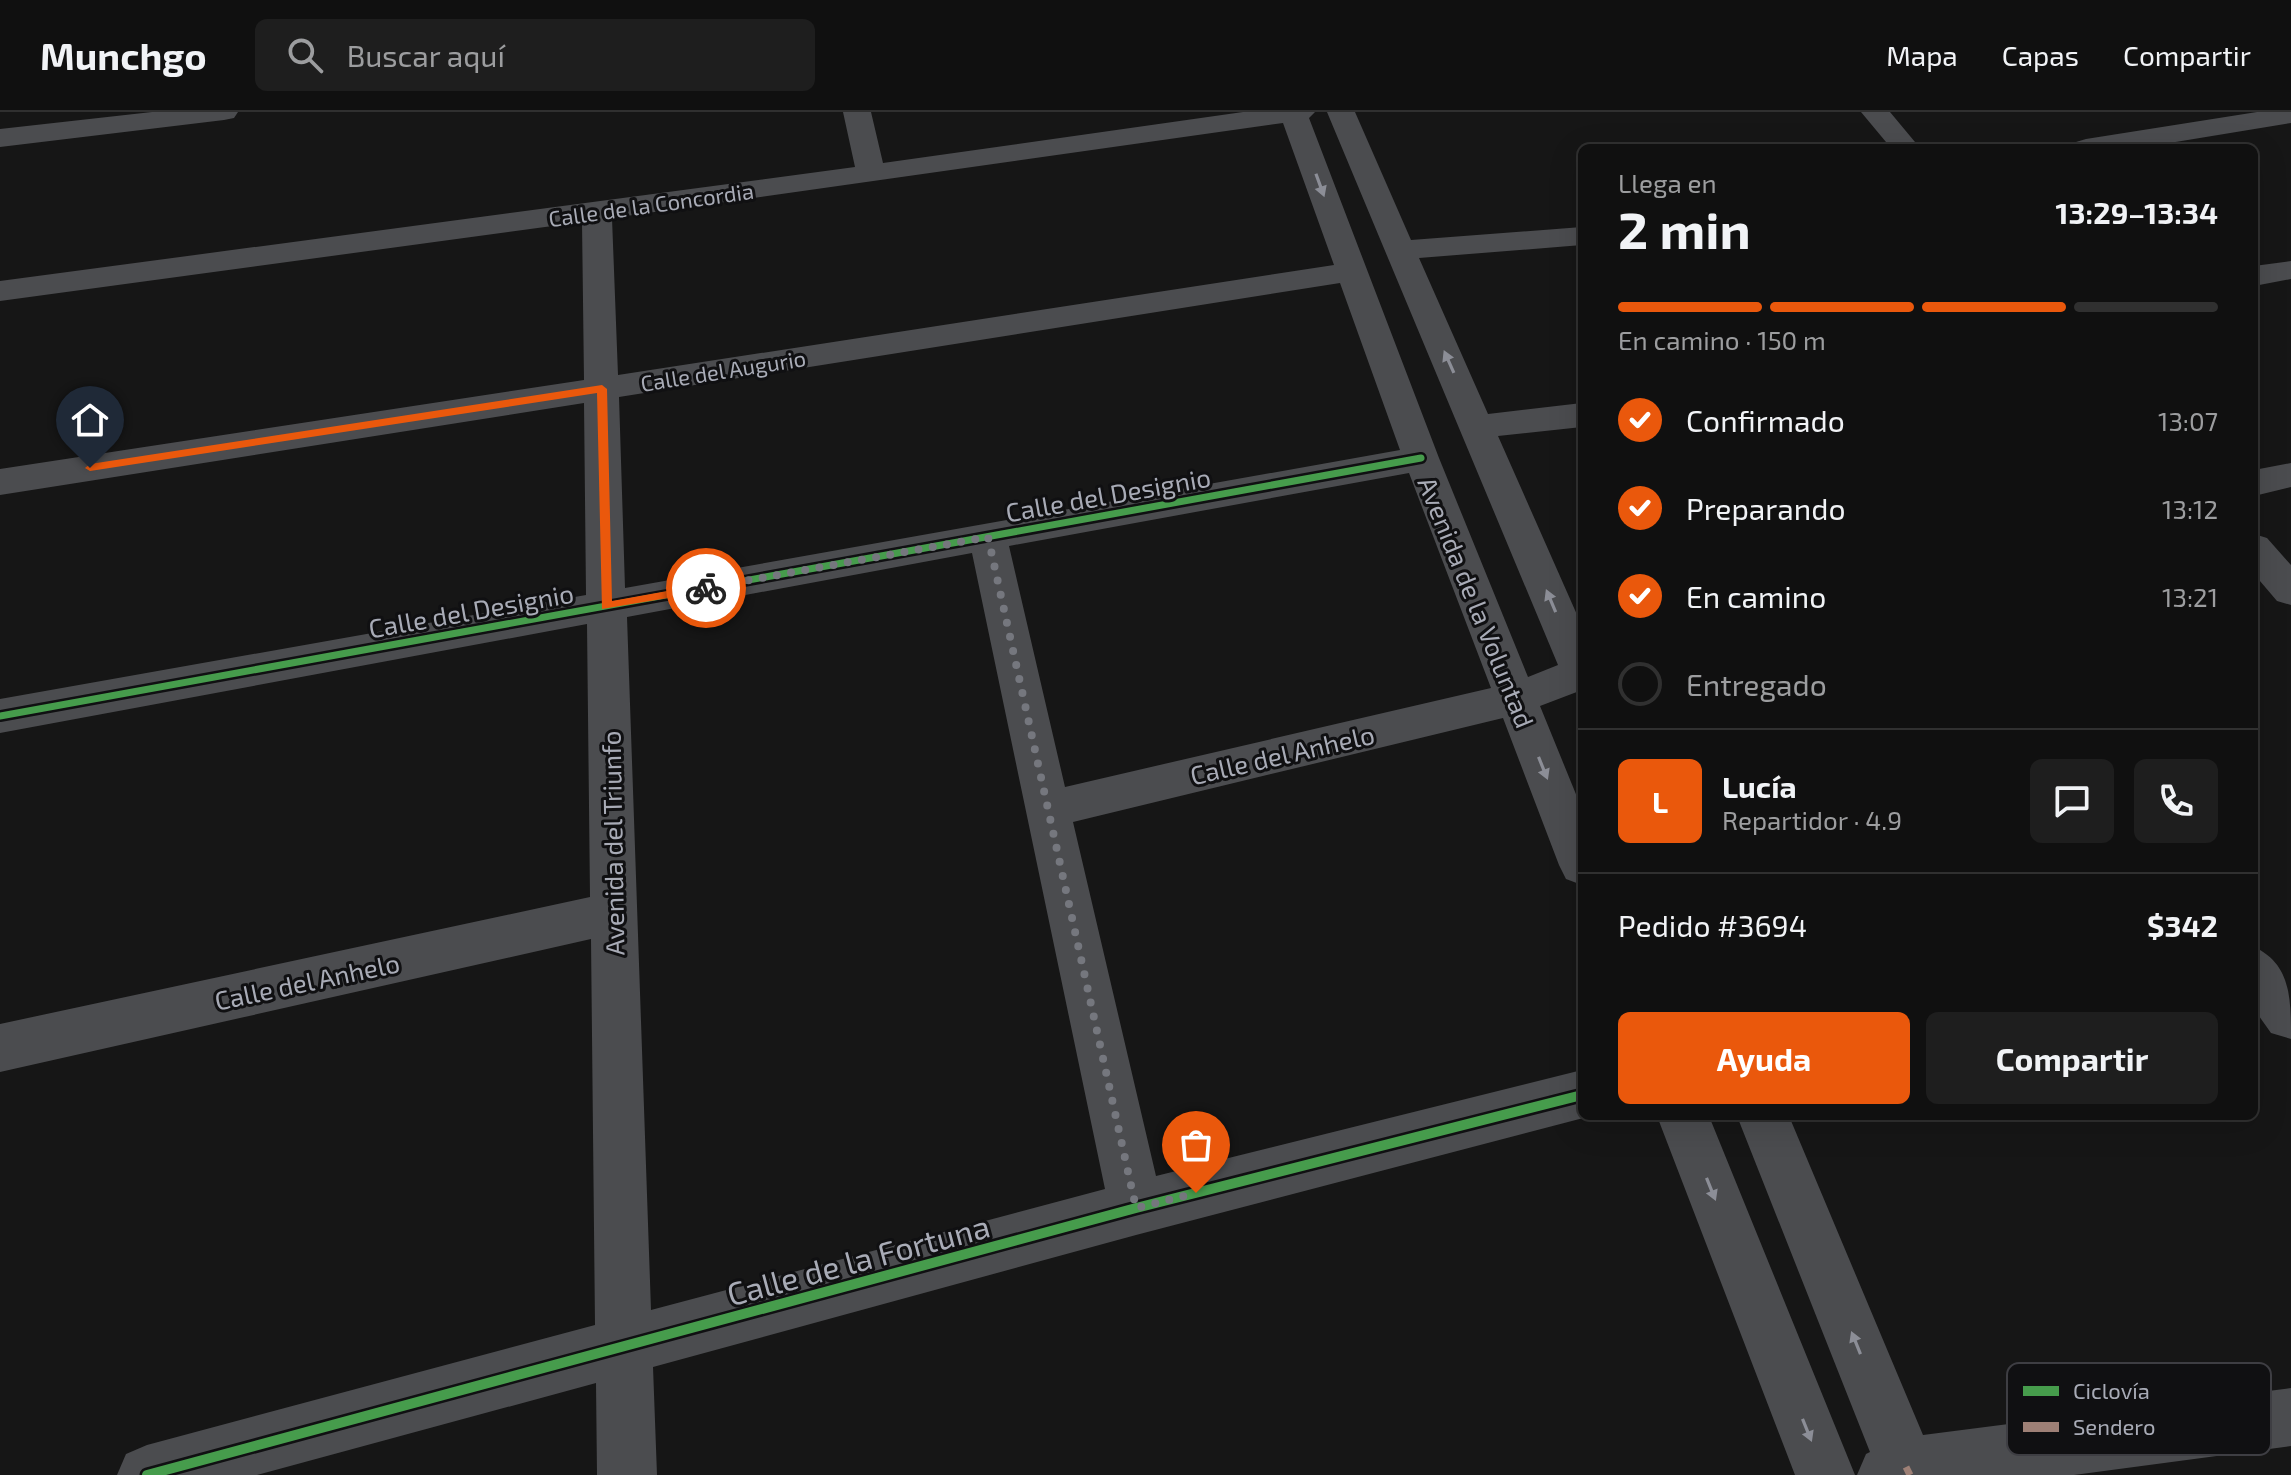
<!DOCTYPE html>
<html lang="es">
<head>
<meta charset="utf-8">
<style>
	:root { --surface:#101010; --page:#1e1e1e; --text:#f1f3f6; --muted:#9c9d9f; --line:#303030; --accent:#ea580c }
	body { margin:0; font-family:"Exo 2",sans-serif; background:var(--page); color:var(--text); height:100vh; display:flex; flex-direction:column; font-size:30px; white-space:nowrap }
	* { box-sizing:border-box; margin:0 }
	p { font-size:26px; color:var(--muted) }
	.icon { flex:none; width:44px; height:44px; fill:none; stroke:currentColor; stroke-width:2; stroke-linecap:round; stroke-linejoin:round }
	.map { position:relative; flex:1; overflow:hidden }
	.details { position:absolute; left:1578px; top:32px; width:680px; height:976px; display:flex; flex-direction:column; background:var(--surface); border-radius:12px; box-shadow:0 8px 32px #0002,0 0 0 2px var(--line) }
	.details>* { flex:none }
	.pin { position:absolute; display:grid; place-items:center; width:68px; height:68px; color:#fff; margin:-82px -34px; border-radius:50% 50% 50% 0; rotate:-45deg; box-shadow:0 0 8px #0007 }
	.pin .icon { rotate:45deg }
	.courier { position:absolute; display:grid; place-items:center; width:80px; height:80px; margin:-40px; border:6px solid #ea580c; border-radius:50%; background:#fff; color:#222; box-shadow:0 2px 10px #0007 }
	.overview em { font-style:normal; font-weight:700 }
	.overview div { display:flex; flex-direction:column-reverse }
	.overview { display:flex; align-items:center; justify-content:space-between; height:136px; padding:0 40px }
	h1 { font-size:52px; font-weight:700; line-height:60px }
	.bar { display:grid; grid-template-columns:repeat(4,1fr); gap:12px 8px; align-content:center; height:96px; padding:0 40px }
	.bar i { height:10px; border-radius:6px; background:var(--line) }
	.bar .selected { background:var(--accent) }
	.bar p { grid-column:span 4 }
	.line { display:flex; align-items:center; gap:20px; padding:0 40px; border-top:2px solid var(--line) }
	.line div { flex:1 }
	.round { display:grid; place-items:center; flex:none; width:84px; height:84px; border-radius:12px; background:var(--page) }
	ol { padding:0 40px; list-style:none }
	li { display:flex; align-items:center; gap:24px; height:88px }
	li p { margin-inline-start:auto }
	li .icon { padding:8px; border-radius:50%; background:var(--accent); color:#fff; stroke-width:4 }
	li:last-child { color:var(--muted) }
	li i { width:44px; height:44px; border:4px solid var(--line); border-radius:50% }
	.action { display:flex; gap:16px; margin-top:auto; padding:16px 40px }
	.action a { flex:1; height:92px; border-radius:12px; background:var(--accent); color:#fff; font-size:32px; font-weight:700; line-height:92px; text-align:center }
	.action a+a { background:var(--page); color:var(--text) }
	header { display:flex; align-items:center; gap:48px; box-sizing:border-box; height:112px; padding:0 40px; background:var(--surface); border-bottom:2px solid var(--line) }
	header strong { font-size:38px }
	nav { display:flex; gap:44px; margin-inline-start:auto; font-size:28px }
	.search { width:560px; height:72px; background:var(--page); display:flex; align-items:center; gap:20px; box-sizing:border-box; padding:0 28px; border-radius:12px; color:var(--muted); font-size:30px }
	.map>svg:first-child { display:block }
</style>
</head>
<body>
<header>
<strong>Munchgo</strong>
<div class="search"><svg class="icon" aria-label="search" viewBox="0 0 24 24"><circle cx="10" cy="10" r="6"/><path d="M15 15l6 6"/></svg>Buscar aquí</div>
<nav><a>Mapa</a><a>Capas</a><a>Compartir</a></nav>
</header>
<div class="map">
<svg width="2291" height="1363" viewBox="0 0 2291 1363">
	<rect width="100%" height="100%" fill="#161616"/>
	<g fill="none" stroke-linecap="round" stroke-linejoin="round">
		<path fill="#4b4c4f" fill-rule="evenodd" d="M152 0H238L234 6 224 8 0 35V17Z
			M843 0H871L883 51 1243 0H1315L1309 6 1439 346 1528 565 1558 553 1327 0H1355L1411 128 1582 115V133L1419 146 1488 302 1582 291V315L1498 324 1582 514V578L1540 594 1582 697V773L1566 767 1559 753 1503 606 1073 710 1156 1064 1582 958V1004H1591L1136 1123 653 1255 657 1363H597L596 1271 257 1363H117L126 1342 147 1333 595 1213 591 827 0 960V912L590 785 587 512 0 621V587L586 483 584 291 0 383V357L584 268 582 110 0 189V169L855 55ZM1283 11 1334 153 618 263 612 106ZM1340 171 1400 338 625 476 619 285ZM1409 361 1491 576 1065 675 1009 434ZM972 441 1105 1077 651 1198 627 505Z
			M1861 0H1890L1920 36H1891Z
			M2257 0H2291V11L2139 36H2072L2076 30 2086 27Z
			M2291 149V167L2254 174V154Z
			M2291 351V375L2254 384V358Z
			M2254 422 2267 426 2291 453V493L2277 489 2254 462Z
			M2254 835C2291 852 2291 886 2291 927L2271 921 2254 897Z
			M1657 1004H1709L1855 1363H1795Z
			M1737 1004H1789L1923 1323 2291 1276V1334L2074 1363H1857L1866 1342 1870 1340Z"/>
		<path stroke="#9e8076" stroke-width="7" stroke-dasharray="14 7" stroke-linecap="butt" d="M1906 1355 1910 1363"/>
		<g stroke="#101012" stroke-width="12">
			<path id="cycleway-far1" d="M0 604 1421 346"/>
		</g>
		<g stroke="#101012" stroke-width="15">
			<path id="cycleway" d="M147 1363 1136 1096 1582 983"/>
		</g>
		<use href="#cycleway-far1" stroke="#469c4c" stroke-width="7"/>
		<use href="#cycleway" stroke="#469c4c" stroke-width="10"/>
	</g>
	<defs><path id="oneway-solid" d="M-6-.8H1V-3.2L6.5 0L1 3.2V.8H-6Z" transform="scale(2)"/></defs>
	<g fill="#8c8e97">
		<use href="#oneway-solid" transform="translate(1320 73) rotate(70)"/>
		<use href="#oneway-solid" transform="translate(1449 250) rotate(-114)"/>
		<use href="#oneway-solid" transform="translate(1551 489) rotate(-113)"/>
		<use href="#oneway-solid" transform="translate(1543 656) rotate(68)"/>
		<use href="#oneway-solid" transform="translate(1711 1077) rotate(68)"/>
		<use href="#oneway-solid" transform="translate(1856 1231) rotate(-112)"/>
		<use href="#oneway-solid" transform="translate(1807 1318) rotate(68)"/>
	</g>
	<path fill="#ea580c" d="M602 273 607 277 612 489 706 472 710 473V479L602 497 597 281 90 359 85 356 90 352Z"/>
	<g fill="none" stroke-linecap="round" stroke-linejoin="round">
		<path stroke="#75777e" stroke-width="8" stroke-dasharray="0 14.4" d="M706 476 988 425 1136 1096 1196 1081"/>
	</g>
	<g text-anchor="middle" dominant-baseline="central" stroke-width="6" stroke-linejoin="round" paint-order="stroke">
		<g font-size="22" fill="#a8abb6" stroke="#101012">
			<text transform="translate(651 92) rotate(-8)">Calle de la Concordia</text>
			<text transform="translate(723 258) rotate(-9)">Calle del Augurio</text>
		</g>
		<g font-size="26" fill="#a8abb6" stroke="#101012">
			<text transform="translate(1108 382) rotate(-10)">Calle del Designio</text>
			<text transform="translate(1477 490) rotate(68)">Avenida de la Voluntad</text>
			<text transform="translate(471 498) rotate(-10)">Calle del Designio</text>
			<text transform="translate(1282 642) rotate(-13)">Calle del Anhelo</text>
			<text transform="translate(612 731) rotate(-91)">Avenida del Triunfo</text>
			<text transform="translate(307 869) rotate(-12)">Calle del Anhelo</text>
		</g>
		<g font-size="32" fill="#a8abb6" stroke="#101012">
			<text transform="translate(858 1147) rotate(-15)">Calle de la Fortuna</text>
		</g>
	</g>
	<rect x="2007" y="1251" width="264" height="92" rx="12" fill="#101012" stroke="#3e3e43" stroke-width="2"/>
	<rect x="2023" y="1274" width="36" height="10" fill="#469c4c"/>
	<rect x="2023" y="1310" width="36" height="10" fill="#9e8076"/>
	<g font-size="22" fill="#a8abb6">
		<text x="2073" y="1287">Ciclovía</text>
		<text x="2073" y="1323">Sendero</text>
	</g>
</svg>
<div class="pin" style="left:1196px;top:1081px;background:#ea580c"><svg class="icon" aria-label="bag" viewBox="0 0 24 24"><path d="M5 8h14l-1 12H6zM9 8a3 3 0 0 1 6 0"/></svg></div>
<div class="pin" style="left:90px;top:356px;background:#1f2937"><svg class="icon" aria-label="home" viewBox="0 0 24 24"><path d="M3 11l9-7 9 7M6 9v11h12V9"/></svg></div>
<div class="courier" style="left:706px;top:476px"><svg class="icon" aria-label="bike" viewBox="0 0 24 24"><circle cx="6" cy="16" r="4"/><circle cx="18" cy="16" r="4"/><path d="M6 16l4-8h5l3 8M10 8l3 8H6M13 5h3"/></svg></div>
<section class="details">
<div class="overview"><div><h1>2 min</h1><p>Llega en</p></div><em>13:29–13:34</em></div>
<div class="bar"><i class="selected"></i><i class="selected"></i><i class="selected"></i><i></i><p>En camino · 150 m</p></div>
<ol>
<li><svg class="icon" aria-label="check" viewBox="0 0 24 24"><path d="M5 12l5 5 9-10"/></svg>Confirmado<p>13:07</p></li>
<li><svg class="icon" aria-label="check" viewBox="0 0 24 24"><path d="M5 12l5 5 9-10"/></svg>Preparando<p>13:12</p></li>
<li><svg class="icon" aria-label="check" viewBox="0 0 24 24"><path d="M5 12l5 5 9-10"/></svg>En camino<p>13:21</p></li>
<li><i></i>Entregado</li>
</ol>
<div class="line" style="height:144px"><b class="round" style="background:var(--accent);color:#fff">L</b><div><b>Lucía</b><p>Repartidor · 4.9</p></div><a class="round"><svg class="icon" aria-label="chat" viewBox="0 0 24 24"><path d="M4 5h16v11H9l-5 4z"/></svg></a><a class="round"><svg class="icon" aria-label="phone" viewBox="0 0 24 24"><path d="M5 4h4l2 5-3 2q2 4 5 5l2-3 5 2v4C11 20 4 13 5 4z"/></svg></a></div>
<div class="line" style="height:104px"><div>Pedido #3694</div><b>$342</b></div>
<div class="action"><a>Ayuda</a><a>Compartir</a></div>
</section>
</div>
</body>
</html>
